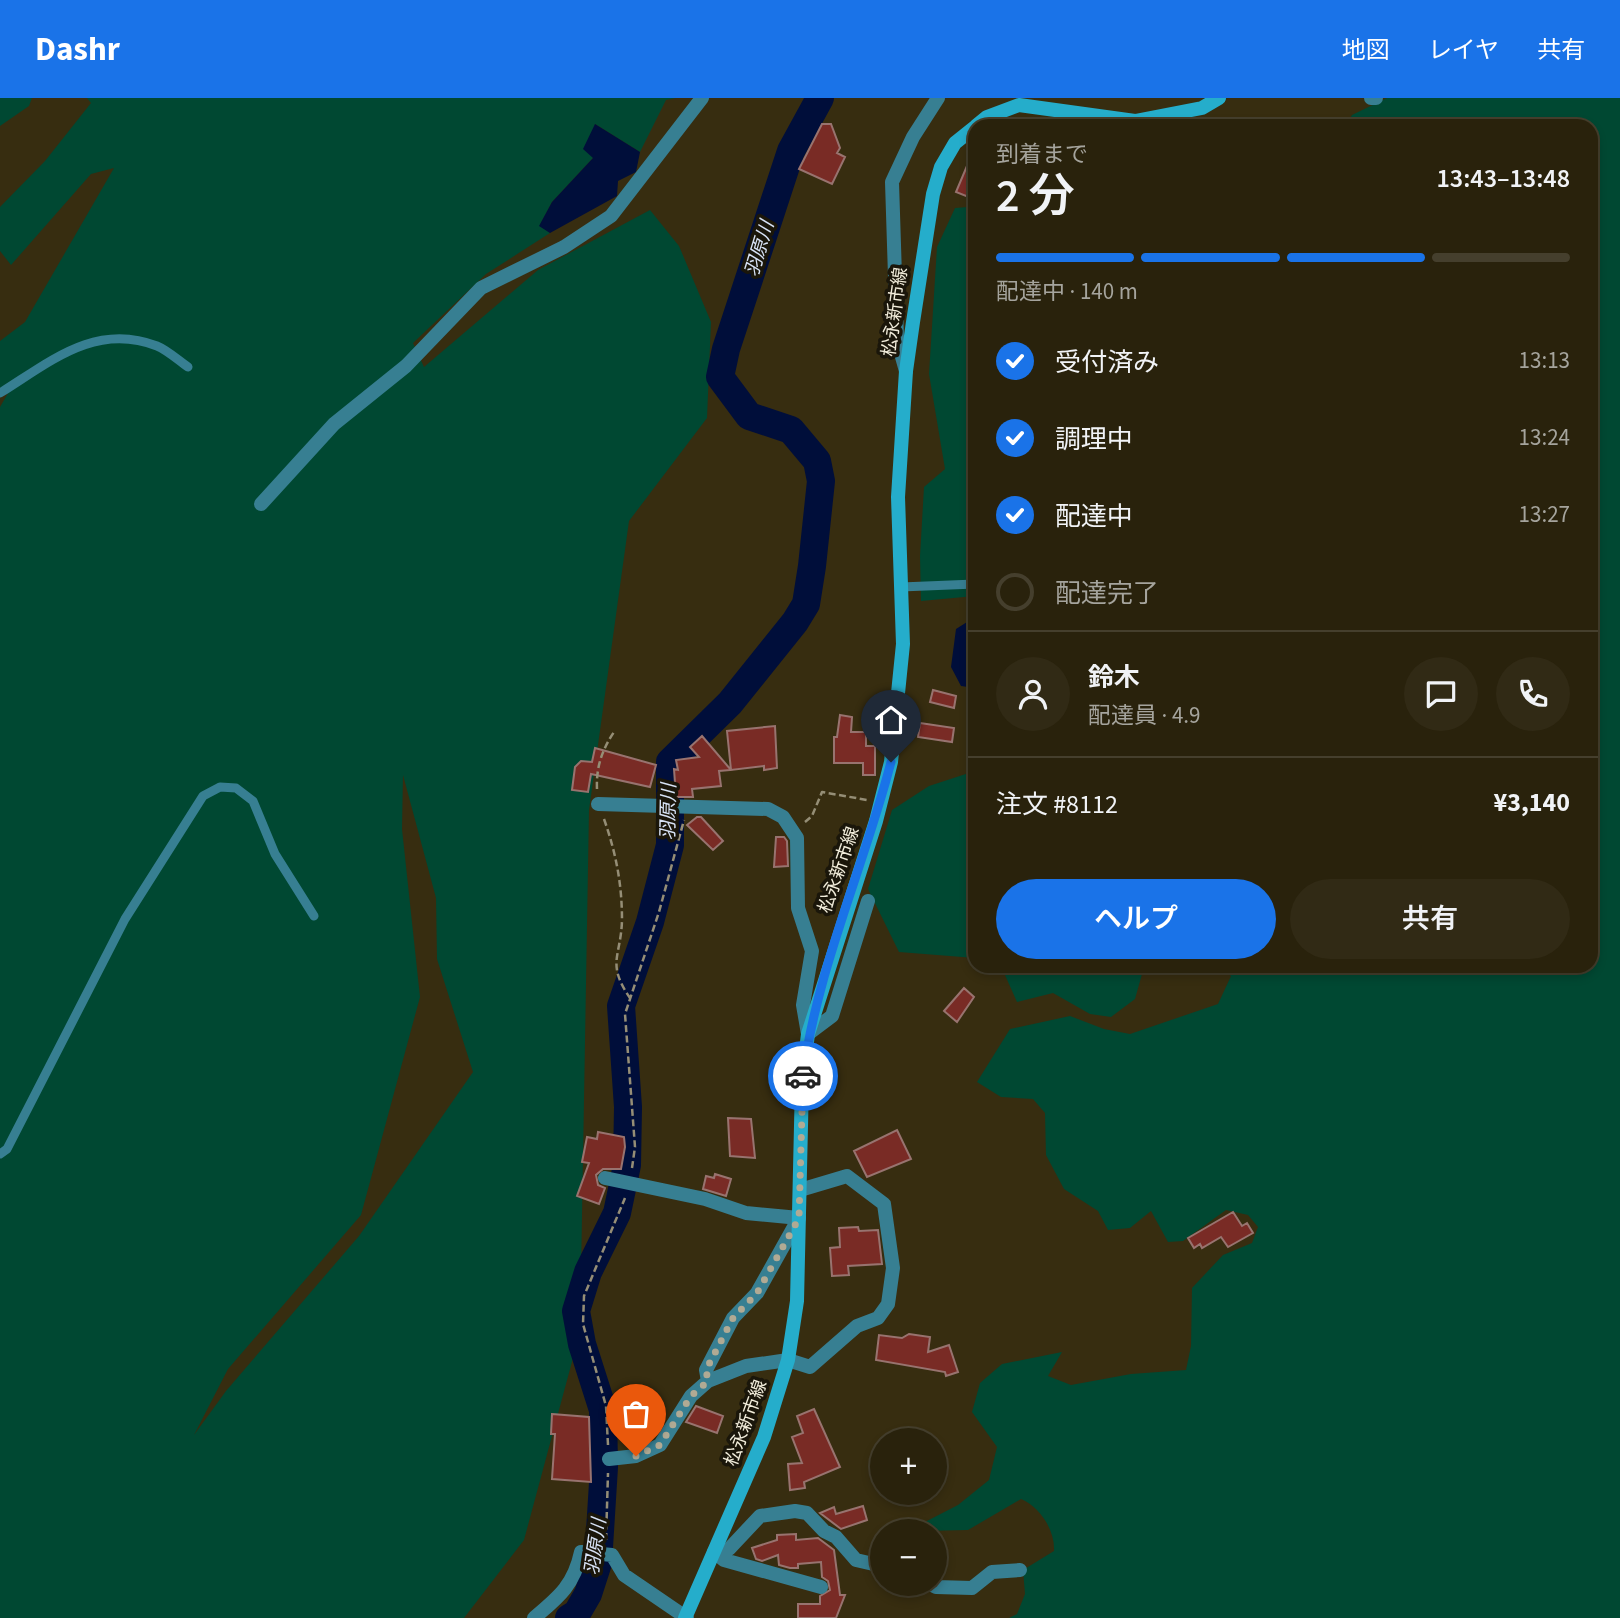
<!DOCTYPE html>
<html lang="ja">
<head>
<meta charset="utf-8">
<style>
	:root { --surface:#29220c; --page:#312a15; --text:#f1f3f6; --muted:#a5a49d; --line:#453f2d; --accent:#1a73e8 }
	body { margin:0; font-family:"Source Sans 3","Noto Sans JP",sans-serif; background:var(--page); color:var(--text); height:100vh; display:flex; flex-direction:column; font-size:26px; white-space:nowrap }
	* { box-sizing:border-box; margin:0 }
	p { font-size:23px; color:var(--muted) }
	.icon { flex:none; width:38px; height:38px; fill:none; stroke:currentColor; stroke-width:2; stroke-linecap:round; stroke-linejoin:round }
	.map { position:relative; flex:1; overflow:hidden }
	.details { position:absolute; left:968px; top:21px; width:630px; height:854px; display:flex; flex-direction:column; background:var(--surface); border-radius:21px; box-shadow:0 4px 10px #0003,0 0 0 2px var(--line) }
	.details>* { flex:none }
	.buttons { position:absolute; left:870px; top:1330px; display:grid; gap:14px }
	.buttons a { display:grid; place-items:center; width:77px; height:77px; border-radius:50%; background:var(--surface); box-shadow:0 4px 10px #0003,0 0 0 2px var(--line); font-size:35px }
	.pin { position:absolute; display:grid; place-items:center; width:60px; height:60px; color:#fff; margin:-72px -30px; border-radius:50% 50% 50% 0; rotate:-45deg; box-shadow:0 0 7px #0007 }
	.pin .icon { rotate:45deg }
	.courier { position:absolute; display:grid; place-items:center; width:70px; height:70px; margin:-35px; border:5px solid #1a73e8; border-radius:50%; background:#fff; color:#222; box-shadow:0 2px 9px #0007 }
	.headline em { font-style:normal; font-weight:600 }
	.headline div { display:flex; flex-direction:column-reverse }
	.headline { display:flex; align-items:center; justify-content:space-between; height:119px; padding:0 28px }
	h1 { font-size:46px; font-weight:600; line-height:52px }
	.bar { display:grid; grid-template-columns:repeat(4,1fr); gap:10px 7px; align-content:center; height:84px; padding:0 28px }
	.bar i { height:9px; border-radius:5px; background:var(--line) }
	.bar .on { background:var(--accent) }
	.bar p { grid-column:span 4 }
	.line { display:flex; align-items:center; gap:18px; padding:0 28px; border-top:2px solid var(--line) }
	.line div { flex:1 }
	.round { display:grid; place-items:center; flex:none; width:74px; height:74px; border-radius:37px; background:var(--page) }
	ol { padding:0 28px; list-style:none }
	li { display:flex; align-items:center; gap:21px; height:77px }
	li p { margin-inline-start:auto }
	li .icon { padding:7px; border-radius:50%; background:var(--accent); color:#fff; stroke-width:4 }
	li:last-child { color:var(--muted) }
	li i { width:38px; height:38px; border:4px solid var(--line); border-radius:50% }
	.button { display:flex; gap:14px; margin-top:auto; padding:14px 28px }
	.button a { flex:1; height:80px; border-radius:42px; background:var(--accent); color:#fff; font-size:28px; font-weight:600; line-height:80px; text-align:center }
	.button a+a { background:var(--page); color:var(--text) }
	header { display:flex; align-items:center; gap:42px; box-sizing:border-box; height:98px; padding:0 35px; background:var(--accent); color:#fff }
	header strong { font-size:33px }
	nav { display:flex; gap:38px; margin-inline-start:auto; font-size:24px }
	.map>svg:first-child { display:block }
</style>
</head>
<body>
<header>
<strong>Dashr</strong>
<nav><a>地図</a><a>レイヤ</a><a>共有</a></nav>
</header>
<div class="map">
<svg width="1620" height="1520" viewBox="0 0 1620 1520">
	<rect width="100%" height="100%" fill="#372d10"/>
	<path fill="#004832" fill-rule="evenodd" d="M0 0H32L29 8 0 28Z
		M87 0H676L666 2 640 54 595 26 593 60 552 104 540 127 550 135 486 176 413 245 424 269 538 172 650 112 679 148 711 224 707 320 629 423 589 712 580 1234 524 1442 464 1520H0V309L15 283 0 290V243L25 224 114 70 91 76 11 167 0 153V109L45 63 91 5ZM403 677 436 800 437 861 473 974 359 1138 226 1293 194 1337 228 1271 361 1117 420 899 402 731Z
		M1387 0H1620V1520H1009L1017 1516 1025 1496 1023 1472 1054 1453C1055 1432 1040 1409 1021 1401L968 1432 923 1433V1425L958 1407 989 1382 997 1349 972 1314 980 1285 1002 1266 1062 1254 1048 1278 1071 1287 1131 1276 1186 1272 1191 1248 1192 1190 1223 1157 1252 1145 1258 1129 1248 1117 1226 1112 1183 1143 1168 1144 1151 1113 1130 1130 1108 1132 1098 1113 1064 1091 1046 1057 1045 1015 1033 1001 1001 999 977 984 1010 931 1070 918 1104 931 1130 936 1218 906 1231 878 1219 868H1591V28H1346L1352 17Z
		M975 96V498L921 503 920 458 924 389 945 371 929 276 937 149 955 110 968 109Z
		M975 673V860L899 854 868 791 892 712 929 688Z
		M1001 868H1150L1142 876 1135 901 1111 919 1090 916 1053 895 1017 904Z"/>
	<path fill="#000e3a" d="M595 26 640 54 636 74 618 83 617 98 550 135 539 128 552 104 593 60 583 51Z
		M975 519V590L961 588 951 569 956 531Z"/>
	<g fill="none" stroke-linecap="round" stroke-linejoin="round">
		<path stroke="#000e3a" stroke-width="28" d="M569 1520 577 1515 588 1496 598 1465 604 1369 603 1312 582 1246 576 1213 588 1174 617 1115 627 1067 628 1009 621 908 650 824 670 747V664L730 605 795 524 806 506 812 468 821 383 817 363 791 332 749 318 720 279 726 251 791 53 820 0"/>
	</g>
	<path fill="#792b25" stroke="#98736f" stroke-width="2" d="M822 26H831L840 50 837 55 845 59 832 86 799 71Z
		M975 49V90L971 100 956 94Z
		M933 592 956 598 954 610 930 604Z
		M840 617 852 619 851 634H866V648H875V677H863V665H834V639H837Z
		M920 625 954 630 952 644 918 639Z
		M775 628 777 670 764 672V668L731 672 727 633Z
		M702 638 731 672 719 673 721 688 692 691 693 699H676L674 671 678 672 676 662 699 659 690 649Z
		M595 650 656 667 650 689 591 676 588 694 572 692 575 669 581 663 592 664Z
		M697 719H701L723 743 713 752 687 727Z
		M776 739H784L787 743 788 768 774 769Z
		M964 890 974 899 957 924 944 913Z
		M728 1020 751 1021 755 1060 730 1058Z
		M897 1032 911 1061 867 1079 854 1053Z
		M598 1034 624 1039 625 1049 621 1071H603L596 1077 598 1087 605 1090 599 1106 577 1098 589 1065 582 1064 587 1039 597 1041Z
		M715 1076 731 1081 726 1098 703 1091 706 1078 714 1080Z
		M1233 1114 1242 1128 1247 1125 1253 1135 1228 1149 1221 1139 1202 1150 1200 1146 1194 1150 1188 1140Z
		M858 1129 859 1133 878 1132 882 1166 848 1168 849 1177 832 1178 830 1150 840 1149 839 1130Z
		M909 1236 930 1239 928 1254 949 1247 958 1274 946 1278 945 1274 876 1262 879 1237 902 1240Z
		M696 1308 723 1318 717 1335 686 1324Z
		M814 1311 840 1369 804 1384 805 1390 790 1392 788 1366 802 1365 792 1339 803 1335 797 1318Z
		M552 1316 589 1319 591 1384 552 1381 555 1336H551Z
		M863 1408 867 1422 841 1431 820 1415 834 1409 836 1416Z
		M796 1436V1442L818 1440 834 1452 840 1497H845L836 1520H798V1506H820V1498L830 1492 828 1483 822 1479 821 1464 798 1466V1470H790L779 1467 778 1457 762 1463 756 1461 752 1450 777 1442V1437Z"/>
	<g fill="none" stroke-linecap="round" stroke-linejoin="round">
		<path stroke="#958e76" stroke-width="2.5" stroke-dasharray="7 3.5" stroke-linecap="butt" d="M597 691C596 669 602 652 614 634
			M604 721C616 755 622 786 622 822 621 859 606 865 630 900
			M805 724 812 718 822 694 867 702
			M632 1070 635 1049 625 916 659 814 684 722
			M608 1347 606 1308 583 1226 584 1198 625 1100
			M606 1442 608 1375"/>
		<path stroke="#377f92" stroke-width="9" d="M0 295C50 264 95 224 157 248 167 252 178 262 188 269
			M901 489 975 486
			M0 1056 7 1051 125 821 203 698 220 689 236 690 253 703 275 756 314 818"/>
		<path stroke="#377f92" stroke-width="14" d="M1371 0H1376
			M906 273 897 241 892 84 913 39 938 0
			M261 406 334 326 406 268 481 190 564 149 611 118 702 0
			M598 706 768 711 783 719 797 740 798 810 812 853 803 907 808 936 832 918 868 803
			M605 1080 705 1101 746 1115 799 1120 757 1195 733 1220 706 1272 708 1283
			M609 1361 636 1358 660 1347 691 1298 708 1283 746 1268 788 1262 810 1269 857 1228 878 1220 888 1206 893 1170 884 1106 847 1078 800 1092
			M714 1454 729 1451 760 1418 795 1413 807 1415 824 1433 836 1439 856 1462 882 1468
			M714 1454 724 1462 821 1489
			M930 1486 936 1489 972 1490 992 1474 1020 1472
			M534 1520C559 1499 574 1487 581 1454L612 1457 624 1477 687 1520"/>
		<path stroke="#25adcb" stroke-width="14" d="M976 28 987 19 1019 7 1135 23 1202 10 1219 0
			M685 1520 764 1339 788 1262 797 1203 802 984 808 936 876 723 891 664 903 546 898 399 906 273 913 224 933 96 941 69 955 45 975 29"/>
	</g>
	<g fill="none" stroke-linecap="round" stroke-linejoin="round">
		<path stroke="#b1aa94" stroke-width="7" stroke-dasharray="0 12.6" d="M636 1358 660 1347 691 1298 708 1283 706 1272 733 1220 757 1195 799 1120 803 978"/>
		<path stroke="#1a73e8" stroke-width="9" d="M803 978C817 870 864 769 891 664"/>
	</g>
	<g text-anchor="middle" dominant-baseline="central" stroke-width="7" stroke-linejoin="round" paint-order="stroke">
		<g font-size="18" fill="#f2eddb" stroke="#1a160a">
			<text transform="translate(895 214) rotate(-82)">松永新市線</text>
			<text transform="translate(839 772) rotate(-71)">松永新市線</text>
			<text transform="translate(746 1325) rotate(-70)">松永新市線</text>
		</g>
		<g font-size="19" font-style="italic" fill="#d8e3f6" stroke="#1a160a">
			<text transform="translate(760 151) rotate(-73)">羽原川</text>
			<text transform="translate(669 714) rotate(-89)">羽原川</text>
			<text transform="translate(596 1449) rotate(-82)">羽原川</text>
		</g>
	</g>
</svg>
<div class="buttons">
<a>+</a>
<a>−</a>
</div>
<div class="pin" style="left:636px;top:1358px;background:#ea580c"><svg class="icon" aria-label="bag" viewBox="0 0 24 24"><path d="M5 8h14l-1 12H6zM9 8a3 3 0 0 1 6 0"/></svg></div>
<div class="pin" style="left:891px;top:664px;background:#1f2937"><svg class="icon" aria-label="home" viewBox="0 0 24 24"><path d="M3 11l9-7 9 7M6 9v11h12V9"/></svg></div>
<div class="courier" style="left:803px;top:978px"><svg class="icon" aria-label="car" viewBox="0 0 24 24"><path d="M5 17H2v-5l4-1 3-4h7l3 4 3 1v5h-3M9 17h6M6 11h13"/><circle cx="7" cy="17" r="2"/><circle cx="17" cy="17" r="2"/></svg></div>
<section class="details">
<div class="headline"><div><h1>2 分</h1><p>到着まで</p></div><em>13:43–13:48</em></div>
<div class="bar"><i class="on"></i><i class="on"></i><i class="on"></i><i></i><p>配達中 · 140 m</p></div>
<ol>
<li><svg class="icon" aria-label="check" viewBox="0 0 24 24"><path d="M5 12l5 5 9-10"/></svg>受付済み<p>13:13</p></li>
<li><svg class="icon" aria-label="check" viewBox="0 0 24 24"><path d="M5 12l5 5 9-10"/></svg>調理中<p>13:24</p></li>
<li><svg class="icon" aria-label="check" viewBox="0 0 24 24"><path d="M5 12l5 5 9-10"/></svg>配達中<p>13:27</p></li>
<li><i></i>配達完了</li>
</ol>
<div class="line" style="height:126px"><a class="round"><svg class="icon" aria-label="person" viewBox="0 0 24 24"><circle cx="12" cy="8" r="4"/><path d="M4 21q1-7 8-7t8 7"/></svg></a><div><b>鈴木</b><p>配達員 · 4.9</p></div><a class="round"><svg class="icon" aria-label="chat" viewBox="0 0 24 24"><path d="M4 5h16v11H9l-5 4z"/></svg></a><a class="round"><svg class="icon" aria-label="phone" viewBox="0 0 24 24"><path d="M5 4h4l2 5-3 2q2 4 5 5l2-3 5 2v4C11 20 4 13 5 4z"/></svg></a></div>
<div class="line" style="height:91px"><div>注文 #8112</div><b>¥3,140</b></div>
<div class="button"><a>ヘルプ</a><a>共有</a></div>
</section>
</div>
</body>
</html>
